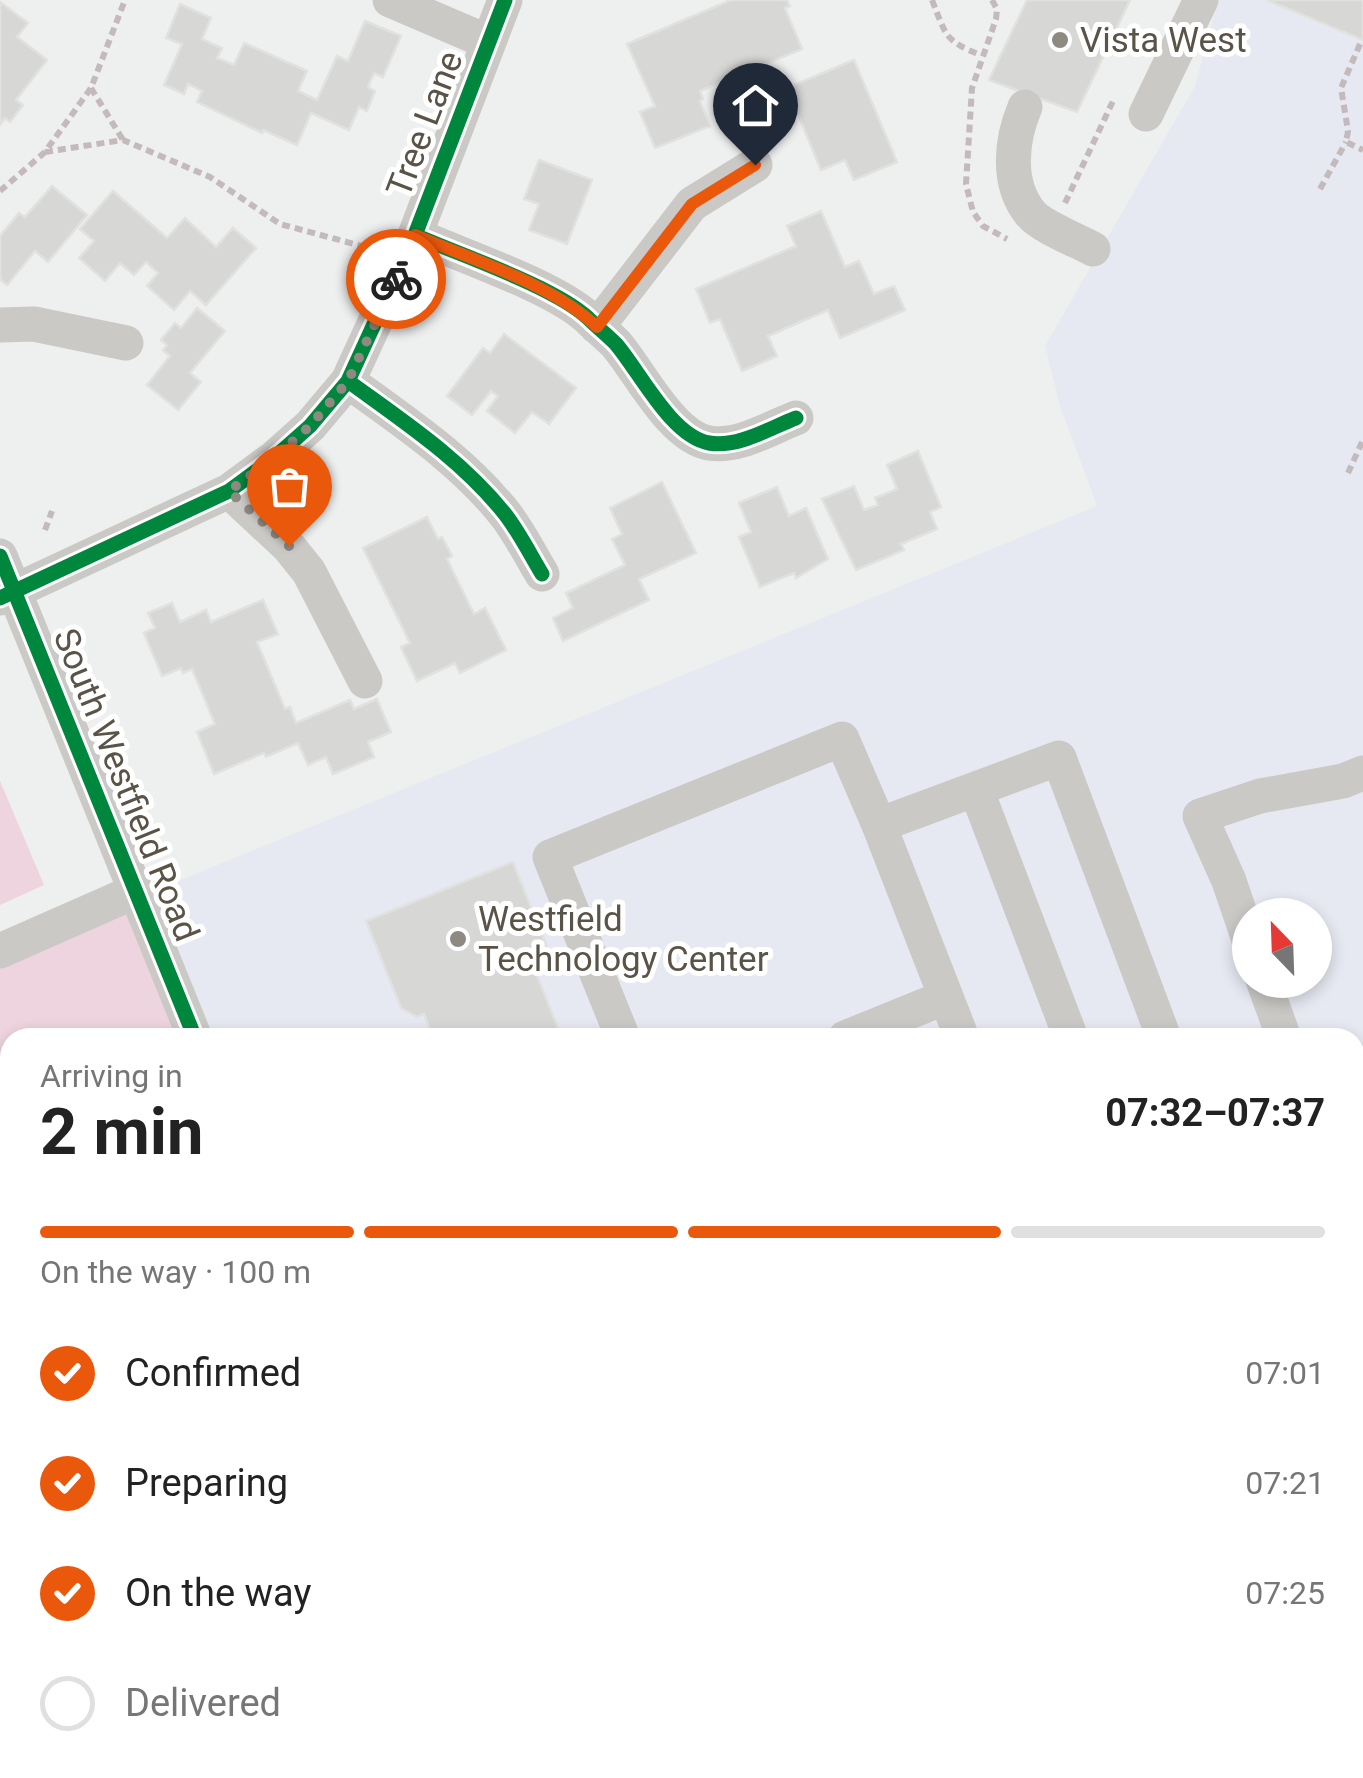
<!DOCTYPE html>
<html lang="en">
<head>
<meta charset="utf-8">
<style>
	:root { --surface:#fff; --page:#f2f2f2; --text:#222; --muted:#767676; --line:#e0e0e0; --accent:#ea580c }
	body { margin:0; font-family:Roboto,sans-serif; background:var(--page); color:var(--text); height:100vh; display:flex; flex-direction:column; font-size:38px; white-space:nowrap }
	* { box-sizing:border-box; margin:0 }
	p { font-size:32px; color:var(--muted) }
	.icon { flex:none; width:55px; height:55px; fill:none; stroke:currentColor; stroke-width:2; stroke-linecap:round; stroke-linejoin:round }
	.map { position:relative; flex:1; overflow:hidden }
	.sheet { position:absolute; left:0px; top:1028px; width:1365px; height:752px; display:flex; flex-direction:column; background:var(--surface); border-radius:30px 30px 0 0; box-shadow:0 5px 15px #0003 }
	.sheet>* { flex:none }
	.needle { width:65px; rotate:337deg }
	.fabs { position:absolute; left:1232px; top:898px; display:grid; gap:20px }
	.fabs a { display:grid; place-items:center; width:100px; height:100px; border-radius:50%; background:var(--surface); box-shadow:0 5px 15px #0003; font-size:50px }
	.pin { position:absolute; display:grid; place-items:center; width:85px; height:85px; color:#fff; margin:-102px -42px; border-radius:50% 50% 50% 0; rotate:-45deg; box-shadow:0 0 10px #0007 }
	.pin .icon { rotate:45deg }
	.courier { position:absolute; display:grid; place-items:center; width:100px; height:100px; margin:-50px; border:8px solid #ea580c; border-radius:50%; background:#fff; color:#222; box-shadow:0 2px 12px #0007 }
	.overview em { font-style:normal; font-weight:700 }
	.overview div { display:flex; flex-direction:column-reverse }
	.overview { display:flex; align-items:center; justify-content:space-between; height:170px; padding:0 40px }
	h1 { font-size:65px; font-weight:700; line-height:75px }
	.bar { display:grid; grid-template-columns:repeat(4,1fr); gap:15px 10px; align-content:center; height:120px; padding:0 40px }
	.bar i { height:12px; border-radius:8px; background:var(--line) }
	.bar .current { background:var(--accent) }
	.bar p { grid-column:span 4 }
	ol { padding:0 40px; list-style:none }
	li { display:flex; align-items:center; gap:30px; height:110px }
	li p { margin-inline-start:auto }
	li .icon { padding:10px; border-radius:50%; background:var(--accent); color:#fff; stroke-width:4 }
	li:last-child { color:var(--muted) }
	li i { width:55px; height:55px; border:5px solid var(--line); border-radius:50% }
	.map>svg:first-child { display:block }
</style>
</head>
<body>
<div class="map">
<svg width="1363" height="1778" viewBox="0 0 1363 1778">
	<rect width="100%" height="100%" fill="#eeefef"/>
	<path fill="#e7e9f2" fill-rule="evenodd" d="M1218 0H1363V1778H492L489 1770H1355V1038L195 1037 139 897 1097 506 1060 406 1045 346 1195 86ZM1250 915H1315V980H1250Z"/>
	<path fill="#edd4df" d="M0 781 44 885 0 905Z
		M139 897 195 1037 10 1038V1770H489L492 1778H0V941Z"/>
	<path fill="#d7d8d6" stroke="#e1e1e0" stroke-width="2.5" d="M731 0H787L790 6 785 8 802 49 700 91 703 99 700 101 710 126 655 148 640 112 655 106 627 44Z
		M1027 0H1130L1077 112 989 80Z
		M1363 0V40L1269 1 1270 0Z
		M0 2 28 23 17 37 47 60 16 100 23 105 10 122 5 118 0 125Z
		M180 4 211 18 202 39 222 48 217 58 234 65 244 43 307 71 298 91 317 100 337 56 348 61 365 21 401 36 383 77 374 73 368 87 375 91 367 111 359 107 349 130 311 113 297 145 263 130 262 133 197 102 202 91 188 84 184 94 164 85 182 44 166 38Z
		M854 60 897 162 854 180 845 160 821 170 787 88Z
		M539 160 592 180 567 244 529 230 539 204 524 199Z
		M52 186 87 215 48 262 35 251 7 285 0 279V236L19 213 25 217Z
		M113 191 167 238 185 218 216 247 233 228 256 248 206 305 190 291 174 310 147 286 158 273 146 262 134 275 120 263 105 281 79 258 94 241 80 229Z
		M821 211 845 267 859 261 874 294 894 286 905 310 840 338 828 310 768 336 777 356 742 371 720 319 710 323 696 289 796 246 787 226Z
		M197 308 225 331 190 373 201 382 178 410 147 385 170 356 163 350 167 345 161 340 175 323 181 328Z
		M504 334 576 388 549 424 532 412 515 433 487 411 498 396 491 391 472 415 447 396 483 348 490 353Z
		M918 451 941 507 930 512 937 529 901 544 904 550 856 570 822 499 854 486 864 510 878 505 875 498 897 489 887 465Z
		M662 482 696 553 639 579 649 600 563 641 553 618 573 608 566 593 625 565 612 539 622 534 610 508Z
		M777 487 789 516 806 508 828 559 796 578 794 573 760 587 739 537 751 532 739 503Z
		M427 517 438 539 442 537 452 556 447 559 474 614 485 608 506 650 460 673 455 663 417 681 401 647 410 643 363 548Z
		M263 600 278 634 257 642 285 709 290 707 296 723 350 700 354 709 377 699 391 732 368 742 374 757 333 774 326 757 308 765 298 743 266 757 264 753 214 774 197 732 215 724 192 669 183 673 181 668 162 676 144 633 155 628 148 613 172 603 180 622 206 610 211 622Z
		M513 862 551 957 543 973 537 975 562 1038H433L424 1014 417 1017 401 1008 366 921Z
		M1355 1515 1363 1532V1593L1355 1596Z
		M958 1770H984L987 1778H939Z"/>
	<g fill="none" stroke-linecap="round" stroke-linejoin="round">
		<path stroke="#c4babb" stroke-width="6" stroke-dasharray="8 5" stroke-linecap="butt" d="M932 0C946 35 944 41 981 55
			M992 0 997 9 996 19 972 88 966 184 973 212 983 226 1007 239
			M1360 44 1341 88 1348 131 1346 142 1363 150
			M91 88 123 140
			M45 152 123 140 210 177 280 224 369 248
			M1320 189 1346 142
			M0 191 45 152 91 88 125 0
			M1065 203 1113 101
			M1348 473 1363 440
			M45 530 52 511
			M1355 1611 1363 1607"/>
		<path stroke="#cbc9c6" stroke-width="35" d="M390 0 488 42
			M1025 107C1011 140 1006 184 1031 214 1041 226 1078 241 1093 249
			M1146 114 1201 0
			M415 235C460 255 555 287 588 318 597 327 607 335 616 344 640 372 671 436 709 443 738 448 770 428 796 418
			M0 325 34 324 126 343
			M597 327 692 204 755 165
			M348 381C404 422 461 459 505 514 519 532 530 554 542 574
			M229 491 289 547 309 572 365 681
			M0 556 195 1038
			M0 598 229 491 274 458 310 426 348 381 415 235 505 0
			M976 789 1071 1038
			M1250 943 1229 881 1200 816 1260 796 1343 781 1363 773
			M0 951 136 891
			M1263 980 1284 1038
			M623 1038 550 857 842 739 879 825
			M845 1038 946 997
			M962 1038 879 825 1059 758 1164 1038
			M1355 1203 1363 1223
			M1355 1313 1363 1333
			M0 1576 10 1580
			M1355 1660 1363 1656
			M160 1770 161 1778
			M888 1770 892 1778
			M1043 1770 1047 1778
			M503 1778 521 1770"/>
		<g stroke="#fff" stroke-width="21">
			<path id="cycleway" d="M415 235C460 255 555 287 588 318 597 327 607 335 616 344 640 372 671 436 709 443 738 448 770 428 796 418
				M348 381C404 422 461 459 505 514 519 532 530 554 542 574
				M0 556 195 1038
				M0 598 229 491 274 458 310 426 348 381 415 235 505 0"/>
		</g>
		<use href="#cycleway" stroke="#00873e" stroke-width="15"/>
	</g>
	<g fill="none" stroke-linecap="round" stroke-linejoin="round">
		<path stroke="#8e8a82" stroke-width="10" stroke-dasharray="0 18" d="M289 546 229 491 274 458 310 426 348 381 396 279"/>
		<path stroke="#ea580c" stroke-width="12" d="M396 279 415 235C472 260 553 284 597 327L692 204 755 165"/>
	</g>
	<g fill="#8e8a82" stroke="#fff" stroke-width="4">
		<circle cx="1060" cy="40" r="10"/>
		<circle cx="458" cy="939" r="10"/>
	</g>
	<g text-anchor="middle" dominant-baseline="central" stroke-width="10" stroke-linejoin="round" paint-order="stroke">
		<g font-size="35" fill="#5a5347" stroke="#fff" text-anchor="start">
			<text x="1080" y="40">Vista West</text>
			<text x="478" y="919">Westfield<tspan x="478" dy="40">Technology Center</tspan></text>
		</g>
		<g font-size="35" fill="#5a5347" stroke="#fff">
			<text transform="translate(425 124) rotate(-69)">Tree Lane</text>
			<text transform="translate(126 785) rotate(68)">South Westfield Road</text>
		</g>
	</g>
</svg>
<div class="fabs">
<a><svg class="needle" viewBox="-14 -14 28 28"><path d="M0-13l5 13h-10z" fill="#e53935"/><path d="M0 13l5-13h-10z" fill="#767676"/></svg></a>
</div>
<div class="pin" style="left:289px;top:546px;background:#ea580c"><svg class="icon" aria-label="bag" viewBox="0 0 24 24"><path d="M5 8h14l-1 12H6zM9 8a3 3 0 0 1 6 0"/></svg></div>
<div class="pin" style="left:755px;top:165px;background:#1f2937"><svg class="icon" aria-label="home" viewBox="0 0 24 24"><path d="M3 11l9-7 9 7M6 9v11h12V9"/></svg></div>
<div class="courier" style="left:396px;top:279px"><svg class="icon" aria-label="bike" viewBox="0 0 24 24"><circle cx="6" cy="16" r="4"/><circle cx="18" cy="16" r="4"/><path d="M6 16l4-8h5l3 8M10 8l3 8H6M13 5h3"/></svg></div>
<section class="sheet">
<div class="overview"><div><h1>2 min</h1><p>Arriving in</p></div><em>07:32–07:37</em></div>
<div class="bar"><i class="current"></i><i class="current"></i><i class="current"></i><i></i><p>On the way · 100 m</p></div>
<ol>
<li><svg class="icon" aria-label="check" viewBox="0 0 24 24"><path d="M5 12l5 5 9-10"/></svg>Confirmed<p>07:01</p></li>
<li><svg class="icon" aria-label="check" viewBox="0 0 24 24"><path d="M5 12l5 5 9-10"/></svg>Preparing<p>07:21</p></li>
<li><svg class="icon" aria-label="check" viewBox="0 0 24 24"><path d="M5 12l5 5 9-10"/></svg>On the way<p>07:25</p></li>
<li><i></i>Delivered</li>
</ol>
</section>
</div>
</body>
</html>
